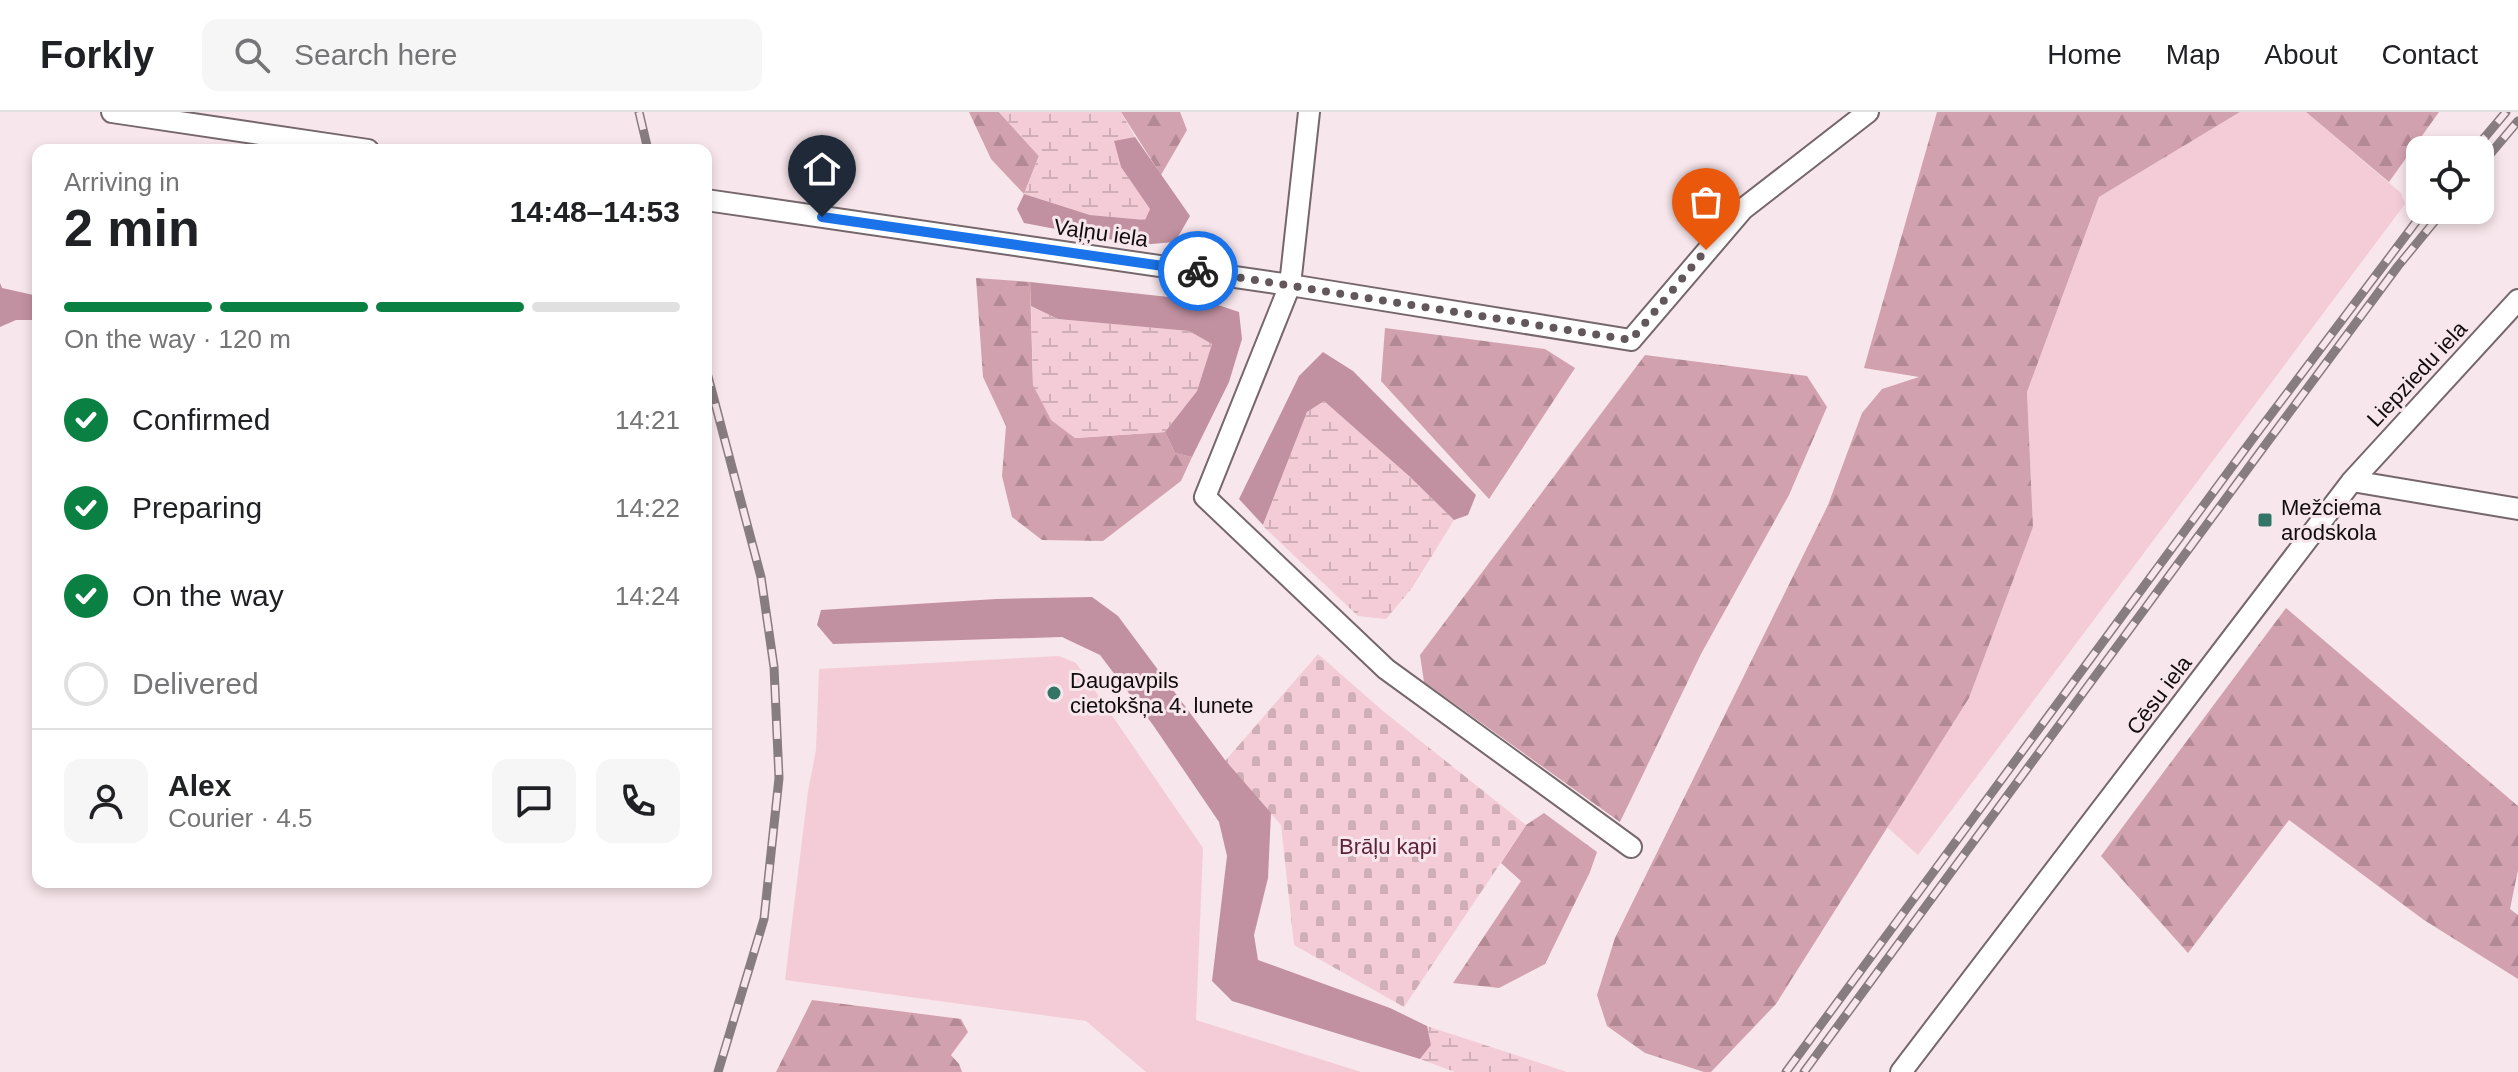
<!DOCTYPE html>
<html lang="en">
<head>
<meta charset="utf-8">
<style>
	:root { --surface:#fff; --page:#f6f6f6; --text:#202124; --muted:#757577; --line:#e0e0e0; --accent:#0b8043 }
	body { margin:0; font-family:Helvetica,sans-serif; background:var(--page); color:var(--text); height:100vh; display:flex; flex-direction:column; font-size:30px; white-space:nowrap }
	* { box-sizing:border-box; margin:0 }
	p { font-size:26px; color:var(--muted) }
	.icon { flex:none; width:44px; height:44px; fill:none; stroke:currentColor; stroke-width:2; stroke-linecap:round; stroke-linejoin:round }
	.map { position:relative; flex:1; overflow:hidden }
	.panel { position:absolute; left:32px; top:32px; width:680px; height:744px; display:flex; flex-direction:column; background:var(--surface); border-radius:16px; box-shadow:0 4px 12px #0003 }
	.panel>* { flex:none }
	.fabs { position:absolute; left:2406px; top:24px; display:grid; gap:16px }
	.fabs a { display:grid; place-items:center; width:88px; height:88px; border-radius:16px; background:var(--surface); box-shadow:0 4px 12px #0003; font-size:40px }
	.pin { position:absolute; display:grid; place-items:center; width:68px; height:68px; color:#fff; margin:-82px -34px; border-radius:50% 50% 50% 0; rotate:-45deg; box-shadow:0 0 8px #0007 }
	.pin .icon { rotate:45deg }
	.courier { position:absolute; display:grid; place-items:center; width:80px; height:80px; margin:-40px; border:6px solid #1a73e8; border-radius:50%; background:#fff; color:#222; box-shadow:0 2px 10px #0007 }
	.head em { font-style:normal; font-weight:600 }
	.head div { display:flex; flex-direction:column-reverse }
	.head { display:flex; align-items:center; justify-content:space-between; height:136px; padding:0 32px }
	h1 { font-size:52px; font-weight:600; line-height:60px }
	.bar { display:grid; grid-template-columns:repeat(4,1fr); gap:12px 8px; align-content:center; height:96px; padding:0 32px }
	.bar i { height:10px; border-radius:6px; background:var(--line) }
	.bar .active { background:var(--accent) }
	.bar p { grid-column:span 4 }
	.line { display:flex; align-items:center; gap:20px; padding:0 32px; border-top:2px solid var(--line) }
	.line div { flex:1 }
	.round { display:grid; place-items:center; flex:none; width:84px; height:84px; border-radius:16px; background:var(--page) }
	ol { padding:0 32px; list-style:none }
	li { display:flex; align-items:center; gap:24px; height:88px }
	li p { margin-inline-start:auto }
	li .icon { padding:8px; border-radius:50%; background:var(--accent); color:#fff; stroke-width:4 }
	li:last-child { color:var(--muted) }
	li i { width:44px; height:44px; border:4px solid var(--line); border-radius:50% }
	header { display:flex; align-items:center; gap:48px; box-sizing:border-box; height:112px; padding:0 40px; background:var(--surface); border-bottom:2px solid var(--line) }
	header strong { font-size:38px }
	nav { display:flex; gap:44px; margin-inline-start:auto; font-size:28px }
	.search { width:560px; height:72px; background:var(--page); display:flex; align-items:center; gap:20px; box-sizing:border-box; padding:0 28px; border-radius:16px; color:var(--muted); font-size:30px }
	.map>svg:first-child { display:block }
</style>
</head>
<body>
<header>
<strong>Forkly</strong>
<div class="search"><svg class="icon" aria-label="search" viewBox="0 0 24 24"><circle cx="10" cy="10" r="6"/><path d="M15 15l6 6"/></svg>Search here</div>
<nav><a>Home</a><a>Map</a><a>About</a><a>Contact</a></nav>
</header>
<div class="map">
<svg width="2518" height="960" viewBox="0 0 2518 960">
	<defs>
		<pattern id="forest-firs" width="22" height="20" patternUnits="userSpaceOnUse" patternTransform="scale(2)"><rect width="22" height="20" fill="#d2a1b0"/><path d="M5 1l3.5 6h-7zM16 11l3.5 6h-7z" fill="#b38996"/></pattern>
		<pattern id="wetland-marsh" width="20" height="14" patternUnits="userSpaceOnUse" patternTransform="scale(2)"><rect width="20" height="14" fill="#f4ccd8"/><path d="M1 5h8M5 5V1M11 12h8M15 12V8" fill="none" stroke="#d0aeb8"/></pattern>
		<pattern id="cemetery-stones" width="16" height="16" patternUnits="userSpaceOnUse" patternTransform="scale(2)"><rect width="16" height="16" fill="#f4ccd8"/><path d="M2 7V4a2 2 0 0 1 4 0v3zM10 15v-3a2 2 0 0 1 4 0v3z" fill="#d0aeb8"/></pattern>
	</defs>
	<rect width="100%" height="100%" fill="#f7e6eb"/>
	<path fill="#f4ccd8" d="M2240 0H2306L2401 81 2405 92 1918 743 1887 715 1969 586 2033 415 2027 280 2099 85Z
		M1059 544 1076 551 1203 736 1196 908 1361 960H1146L1086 909 785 868 808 679 816 638 819 557Z"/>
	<path fill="url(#forest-firs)" d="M969 0H999L1039 44 1024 82 991 47Z
		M1121 0H1180L1187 18 1161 63Z
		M1937 0H2240L2099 85 2027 280 2033 415 1969 586 1776 892 1711 960H1704L1645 941 1607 914 1597 883 1615 826 1828 393 1862 301 1882 277 1919 265 1864 256Z
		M2306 0H2439L2389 70Z
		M976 166 1030 170 1033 273 1075 326 1165 320 1175 341 1192 345 1181 369 1103 429 1042 428 1012 405 1002 364 1006 314 983 265Z
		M1385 216 1545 237 1575 256 1489 387 1381 269Z
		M1645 243 1807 264 1827 295 1789 383 1701 542 1620 710 1424 570 1420 543Z
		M2286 496 2518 694V758L2510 797 2518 803V867L2424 808 2289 708 2188 841 2101 744Z
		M1544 701 1597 740 1590 760 1545 852 1499 876 1453 871 1521 769 1501 751 1526 713Z
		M812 888 961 907 968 920 951 943 959 952 962 960H776Z"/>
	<path fill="url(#wetland-marsh)" d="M999 0H1121L1135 25 1114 30 1121 55 1150 97 1145 108 1090 103 1024 82 1039 44Z
		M1031 194 1058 207 1189 219 1212 232 1197 279 1165 320 1075 326 1051 308 1033 273Z
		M1324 289 1409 364 1454 408 1412 476 1386 507 1358 504 1263 414 1307 300Z
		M1427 914 1567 960H1455L1420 947 1431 933Z"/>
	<path fill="url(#cemetery-stones)" d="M1318 542 1383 599 1526 713 1404 895 1294 833 1281 713 1225 649Z"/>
	<path fill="#c291a1" d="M1135 25 1190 104 1175 130 1140 133 1024 111 1017 97 1024 82 1090 103 1145 108 1150 97 1121 55 1114 29Z
		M1030 170 1206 189 1239 200 1242 227 1229 270 1192 345 1175 341 1165 320 1197 279 1212 232 1189 219 1058 207 1031 194Z
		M0 171 2 176 38 184V208H16L0 215Z
		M1323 240 1353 259 1476 383 1468 403 1454 408 1409 364 1324 289 1307 300 1263 413 1239 387 1299 264Z
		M1092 485 1118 504 1225 648 1271 701 1268 766 1254 823 1258 848 1390 896 1427 914 1431 933 1420 947 1232 889 1212 869 1227 744 1219 710 1153 613 1100 543 1062 525 833 532 817 513 821 498 996 487Z"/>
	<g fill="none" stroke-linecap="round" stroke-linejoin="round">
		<g stroke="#75676b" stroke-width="24">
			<path id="street" d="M112 0 368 38
				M1309 0 1290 173 1205 385 1386 557 1631 735
				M706 88 1290 173 1631 228 1743 97 1868 0
				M2352 369 2518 397
				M1901 960 2352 369 2518 188"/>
		</g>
		<use href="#street" stroke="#fff" stroke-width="20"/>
		<g stroke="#877c7f" stroke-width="9">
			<path id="rail" d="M639 0 648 38
				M2474 38 2506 0
				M2480 54 2518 9
				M706 257 761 465 774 555 779 666 764 807 718 960
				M1786 960 2251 329 2425 98
				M1804 960 2263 336 2398 154 2444 98"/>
		</g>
		<use href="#rail" stroke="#f7e6eb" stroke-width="6" stroke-dasharray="18" stroke-linecap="butt"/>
	</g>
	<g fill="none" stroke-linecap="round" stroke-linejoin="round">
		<path stroke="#62585b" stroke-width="8" stroke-dasharray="0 14.4" d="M1198 159 1631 228 1706 138"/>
		<path stroke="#1a73e8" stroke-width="10" d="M822 105 1198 159"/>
	</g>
	<g fill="#327465" stroke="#f7e6eb" stroke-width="3">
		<rect x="2257" y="400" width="16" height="16" rx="4"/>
		<circle cx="1054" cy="581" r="8"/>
	</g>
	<g text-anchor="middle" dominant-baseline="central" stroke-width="6" stroke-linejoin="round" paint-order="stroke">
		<g font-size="22" fill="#110c0d" stroke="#f7e6eb">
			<text transform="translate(1101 121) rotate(8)">Vaļņu iela</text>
			<text transform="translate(2417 262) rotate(-47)">Liepziedu iela</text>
			<text transform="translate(2159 583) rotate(-53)">Cēsu iela</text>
		</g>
		<g font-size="22" fill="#110c0d" stroke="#f7e6eb" text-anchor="start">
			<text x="2281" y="395">Mežciema<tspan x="2281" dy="25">arodskola</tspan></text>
			<text x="1070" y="568">Daugavpils<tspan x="1070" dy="25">cietokšņa 4. lunete</tspan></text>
		</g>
		<g font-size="22" fill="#5e223a" stroke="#f7e6eb">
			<text x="1388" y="734">Brāļu kapi</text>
		</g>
	</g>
</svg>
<div class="fabs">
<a><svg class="icon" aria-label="locate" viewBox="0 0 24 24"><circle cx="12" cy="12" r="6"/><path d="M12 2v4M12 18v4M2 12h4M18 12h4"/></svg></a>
</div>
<div class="pin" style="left:1706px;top:138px;background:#ea580c"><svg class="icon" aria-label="bag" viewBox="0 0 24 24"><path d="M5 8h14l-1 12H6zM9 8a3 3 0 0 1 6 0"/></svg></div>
<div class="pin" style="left:822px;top:105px;background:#1f2937"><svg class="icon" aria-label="home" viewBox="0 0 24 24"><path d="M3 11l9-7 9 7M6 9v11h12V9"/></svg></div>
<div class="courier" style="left:1198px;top:159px"><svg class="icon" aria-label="bike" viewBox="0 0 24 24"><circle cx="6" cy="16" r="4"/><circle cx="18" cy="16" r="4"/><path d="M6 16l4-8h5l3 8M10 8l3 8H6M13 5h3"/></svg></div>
<section class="panel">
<div class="head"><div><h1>2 min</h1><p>Arriving in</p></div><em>14:48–14:53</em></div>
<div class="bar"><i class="active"></i><i class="active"></i><i class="active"></i><i></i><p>On the way · 120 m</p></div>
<ol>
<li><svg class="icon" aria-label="check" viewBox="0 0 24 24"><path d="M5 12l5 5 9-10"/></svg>Confirmed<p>14:21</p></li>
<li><svg class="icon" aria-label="check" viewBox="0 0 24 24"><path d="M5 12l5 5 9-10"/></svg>Preparing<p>14:22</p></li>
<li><svg class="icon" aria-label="check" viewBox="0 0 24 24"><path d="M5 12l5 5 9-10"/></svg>On the way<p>14:24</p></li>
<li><i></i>Delivered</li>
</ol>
<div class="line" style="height:144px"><a class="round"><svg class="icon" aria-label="person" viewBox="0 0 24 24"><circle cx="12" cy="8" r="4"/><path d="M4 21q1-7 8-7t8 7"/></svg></a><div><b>Alex</b><p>Courier · 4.5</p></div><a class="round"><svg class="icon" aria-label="chat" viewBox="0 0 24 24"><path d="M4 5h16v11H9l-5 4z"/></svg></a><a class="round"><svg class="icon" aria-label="phone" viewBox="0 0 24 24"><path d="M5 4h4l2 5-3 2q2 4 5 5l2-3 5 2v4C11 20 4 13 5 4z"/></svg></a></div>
</section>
</div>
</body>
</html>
